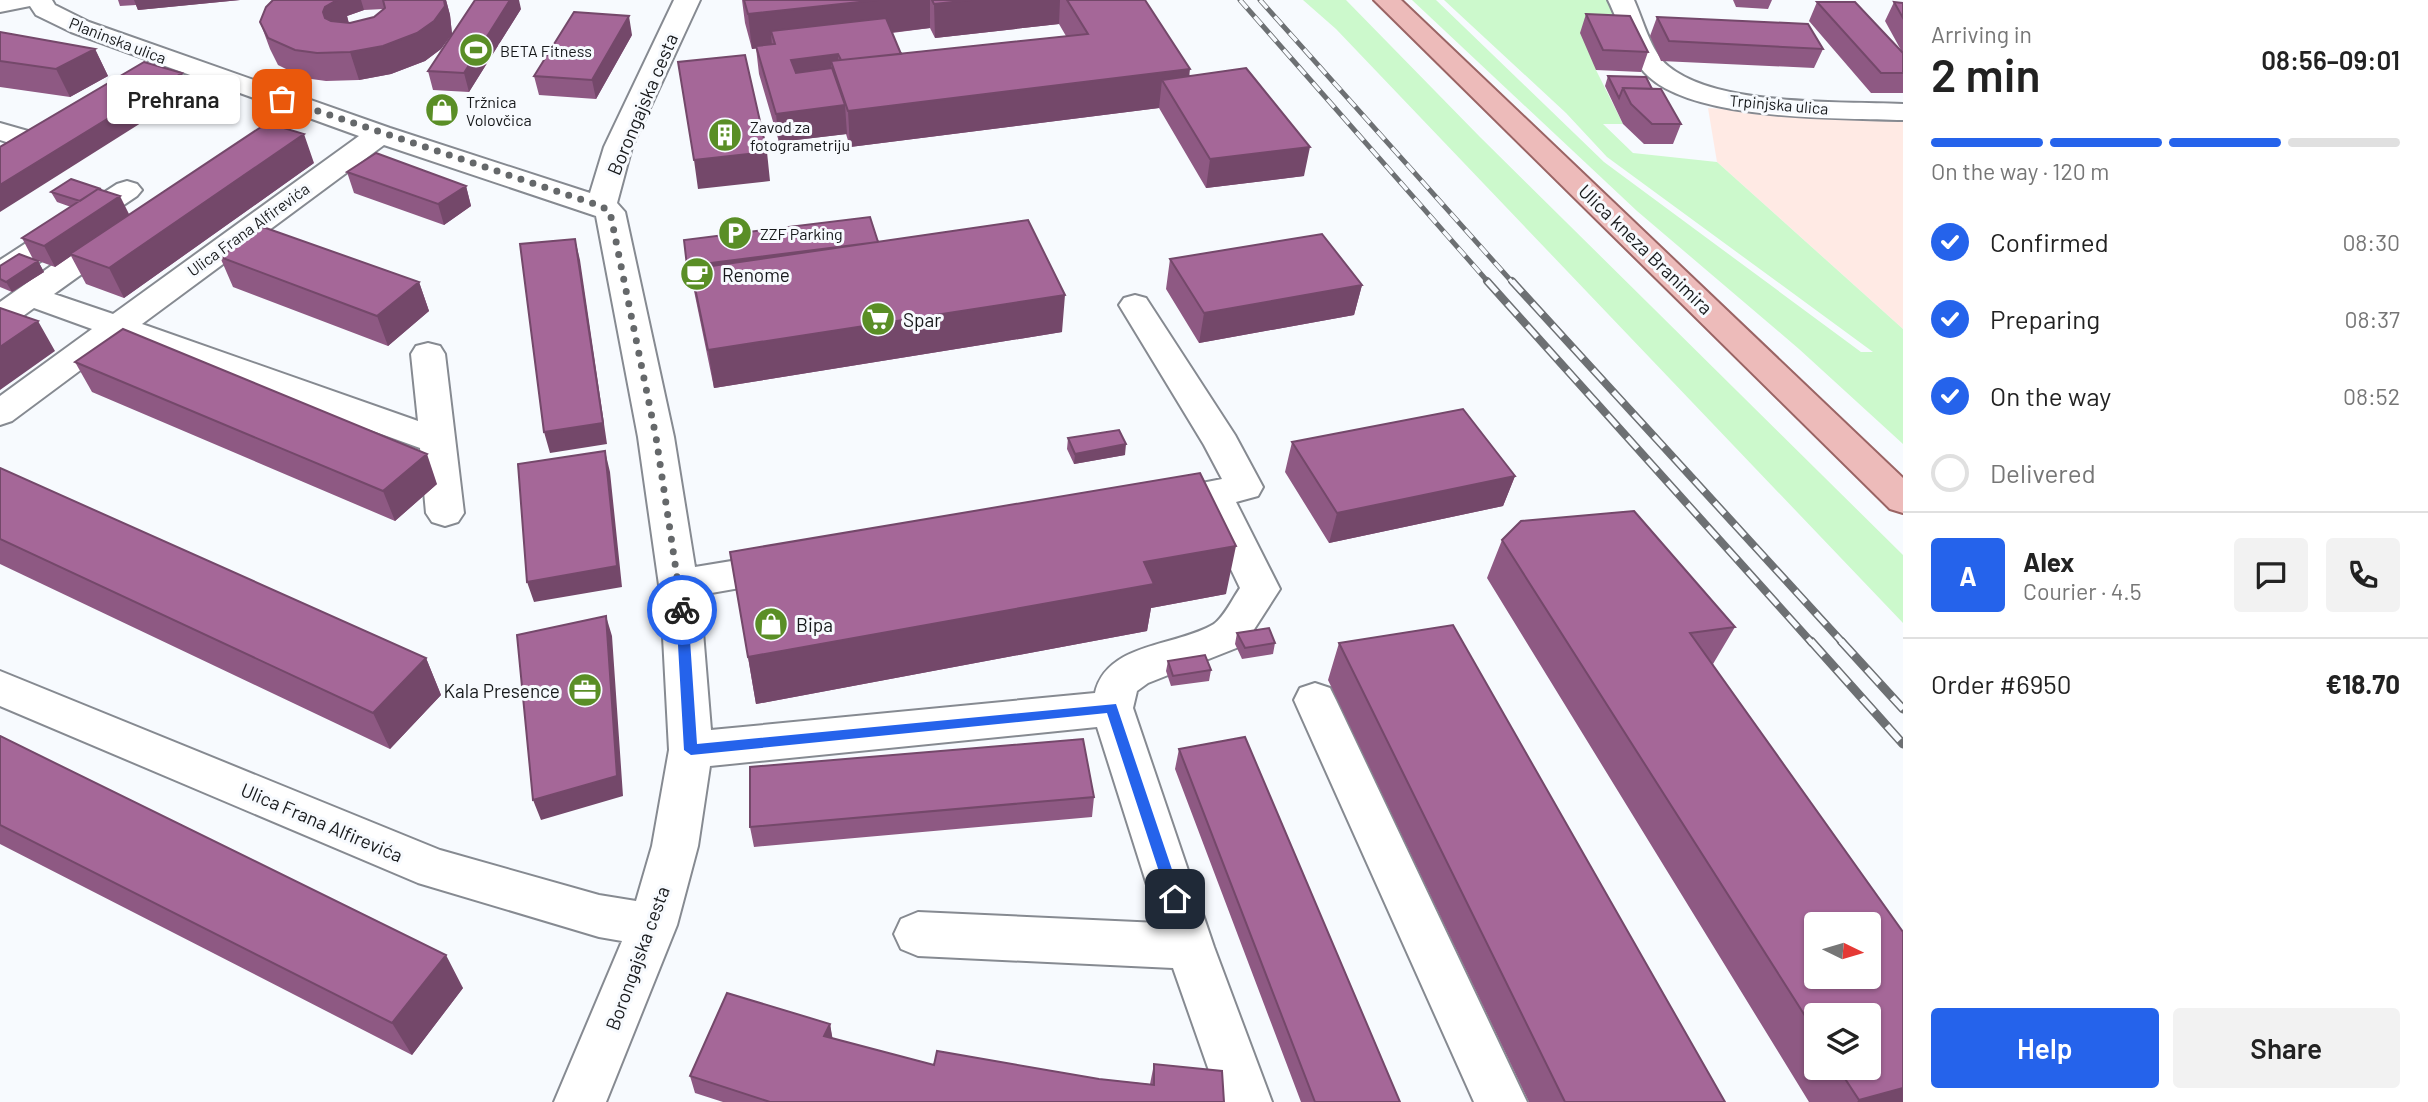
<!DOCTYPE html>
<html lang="en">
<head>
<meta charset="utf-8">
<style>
	:root { --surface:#fff; --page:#f2f2f2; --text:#222; --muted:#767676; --line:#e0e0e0; --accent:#2563eb }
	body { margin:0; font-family:Barlow,sans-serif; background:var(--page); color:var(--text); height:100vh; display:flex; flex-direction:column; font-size:26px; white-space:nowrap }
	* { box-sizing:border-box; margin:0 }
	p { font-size:23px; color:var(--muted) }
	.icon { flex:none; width:38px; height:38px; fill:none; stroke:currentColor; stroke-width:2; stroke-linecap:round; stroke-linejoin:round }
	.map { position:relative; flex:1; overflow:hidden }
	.panel { display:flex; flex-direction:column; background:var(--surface); width:525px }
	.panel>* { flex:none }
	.needle { width:46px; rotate:95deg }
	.fabs { position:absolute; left:1804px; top:912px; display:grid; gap:14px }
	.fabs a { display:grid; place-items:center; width:77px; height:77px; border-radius:7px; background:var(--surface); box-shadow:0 2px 5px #0004; font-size:35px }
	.pin { position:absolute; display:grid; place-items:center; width:60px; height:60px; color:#fff; margin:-30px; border-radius:14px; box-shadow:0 4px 10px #0006 }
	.courier { position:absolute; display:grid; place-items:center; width:70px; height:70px; margin:-35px; border:5px solid #2563eb; border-radius:50%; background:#fff; color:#222; box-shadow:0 2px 9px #0007 }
	.bubble { position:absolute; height:49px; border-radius:7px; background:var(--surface); box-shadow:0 2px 5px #0004; font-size:23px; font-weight:600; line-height:49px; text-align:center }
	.overview em { font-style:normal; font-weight:600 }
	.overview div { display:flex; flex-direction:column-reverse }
	.overview { display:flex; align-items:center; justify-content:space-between; height:119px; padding:0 28px }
	h1 { font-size:46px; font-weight:600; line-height:52px }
	.bar { display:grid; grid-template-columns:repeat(4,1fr); gap:10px 7px; align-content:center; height:84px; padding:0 28px }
	.bar i { height:9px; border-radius:5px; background:var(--line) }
	.bar .current { background:var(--accent) }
	.bar p { grid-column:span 4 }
	.line { display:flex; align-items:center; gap:18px; padding:0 28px; border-top:2px solid var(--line) }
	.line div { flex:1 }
	.round { display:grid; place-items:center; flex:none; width:74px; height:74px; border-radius:7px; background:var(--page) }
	ol { padding:0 28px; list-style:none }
	li { display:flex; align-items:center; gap:21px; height:77px }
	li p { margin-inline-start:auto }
	li .icon { padding:7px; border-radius:50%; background:var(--accent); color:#fff; stroke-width:4 }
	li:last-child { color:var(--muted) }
	li i { width:38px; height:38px; border:4px solid var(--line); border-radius:50% }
	.action { display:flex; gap:14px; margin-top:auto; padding:14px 28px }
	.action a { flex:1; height:80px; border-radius:7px; background:var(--accent); color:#fff; font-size:28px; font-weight:600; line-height:80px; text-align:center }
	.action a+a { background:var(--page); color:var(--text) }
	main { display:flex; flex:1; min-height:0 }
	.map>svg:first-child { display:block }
</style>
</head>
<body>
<main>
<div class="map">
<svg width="1903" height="1102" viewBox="0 0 1903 1102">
	<rect width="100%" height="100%" fill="#f7fafe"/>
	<path fill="#ffeae4" d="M1708 108 1903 120V329L1717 162Z"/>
	<path fill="#ccf9cc" d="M1303 0H1346L1480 137 1903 555V623L1336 29Z
		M1412 0H1436L1604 162 1861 352H1873L1607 157 1566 113 1444 0H1615L1631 33 1596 70 1623 124H1603L1633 153 1717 162 1903 329V444L1799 349 1637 211Z"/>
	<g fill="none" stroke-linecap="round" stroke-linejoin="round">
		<g stroke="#868a91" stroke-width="4">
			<path id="minor" d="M0 0H52L55 5 89 22 390 128 590 193 604 147 674 0H700L632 147 617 203 625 212 674 437 695 567 786 552 800 556 805 566 800 576 786 580 700 595 711 730 1095 693C1107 642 1176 647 1214 624 1224 617 1233 598 1240 588L1202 509 1160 516 1147 512 1141 503 1147 494 1222 479 1204 445 1119 305 1124 298 1135 295 1146 298 1235 435 1263 487 1258 496 1236 502 1280 589 1244 645 1148 683 1137 691 1133 708 1214 947 1272 1102H1220L1173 968 918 956 901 949 894 934 901 919 918 912 1159 923 1097 727 710 766 698 846 677 925 606 1102H554L622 941 599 937 418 883 0 706V671L440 850 599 895 636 901 652 846 669 750 661 599 638 437 596 216 384 145 142 324 418 421 411 354 416 346 428 343 440 346 445 354 464 513 458 522 445 526 432 522 426 513 420 448 121 340 12 421 0 425V396L92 329 34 308 12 324 0 327V302L106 227 117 225 128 227 132 234 128 241 54 294 113 314 359 136 71 32 36 15 30 6 0 12Z
				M1608 0H1634C1643 20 1651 52 1668 66 1718 107 1840 101 1903 104V120C1839 118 1696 121 1648 76 1628 57 1620 24 1608 0Z
				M0 123 35 133 39 139 35 145 25 148 0 140Z
				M127 181 137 184 142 190 137 196 11 281 0 284V260L117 184Z
				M1315 683 1330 688 1336 700 1527 1102H1474L1294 700 1300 688Z"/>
		</g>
		<g stroke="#9a6464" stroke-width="4">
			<path id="major" d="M1374 0H1401L1903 478V513L1890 509Z"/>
		</g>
		<use href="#minor" fill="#fff" fill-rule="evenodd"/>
		<use href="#major" fill="#edbbba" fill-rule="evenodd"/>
		<g stroke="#6d7073" stroke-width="5">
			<path id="rail-far2" d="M1240 0 1489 283
				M1260 0 1513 283"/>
		</g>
		<g stroke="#6d7073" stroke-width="8">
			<path id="rail-far1" d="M1487 281 1812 643
				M1512 281 1843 643"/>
		</g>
		<g stroke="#6d7073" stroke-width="9">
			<path id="rail" d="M1811 641 1903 744
				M1841 641 1903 709"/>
		</g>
		<use href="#rail-far2" stroke="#f7fafe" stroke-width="3.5" stroke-dasharray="11" stroke-linecap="butt"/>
		<use href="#rail-far1" stroke="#f7fafe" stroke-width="5" stroke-dasharray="15" stroke-linecap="butt"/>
		<use href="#rail" stroke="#f7fafe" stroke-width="6" stroke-dasharray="19" stroke-linecap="butt"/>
	</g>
	<path fill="#8e5983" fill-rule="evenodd" d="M114 0H240L138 10 136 5 120 6 118 0Z
		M273 0H446L450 15 452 34 521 9 469 92 433 90 428 71 451 35 441 49 425 61 391 74 359 80 326 81 304 78 278 65 270 49 260 22ZM384 9 374 17 349 23 347 16 364 10Z
		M742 0H1145L1190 76 1304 176 1206 188 1159 108 850 147 846 134 779 142 759 74 756 48 752 49 745 23ZM1059 24 1066 36 901 54 892 33 930 28 935 38Z
		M1733 0H1772L1768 9 1736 7Z
		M1817 2 1902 52 1885 21 1894 2 1903 3V93H1871L1809 21Z
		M1586 14 1648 52 1641 72 1596 70 1580 33Z
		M1657 17 1823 49 1814 68 1661 61 1650 36Z
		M0 32 95 49 108 76 70 97 0 87Z
		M632 35 596 99 539 95 534 76Z
		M1608 76 1652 89 1681 124 1673 144H1644L1623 124 1605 86Z
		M314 163 124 298 86 284 71 256 55 267 33 259 22 238 71 207 57 202 51 192 101 189 129 215Z
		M347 172 466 186 471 206 444 225 354 193Z
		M684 240 878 242 1062 332 714 388 693 286 691 287Z
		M220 257 419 282 429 311 388 346 233 287Z
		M1170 259 1362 285 1354 315 1199 343 1166 289Z
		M38 261 44 272 12 292 0 287V266Z
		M75 362 437 484 395 521 92 392Z
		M1068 438 1125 455 1074 464 1067 449Z
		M1292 442 1515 476 1503 506 1329 543 1285 472Z
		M0 468 426 658 441 695 390 749 0 564Z
		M1502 540 1735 627 1713 664 1903 1102H1809L1487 578ZM1816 1015 1869 1068H1816Z
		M730 552 1226 594 1151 608 1147 631 756 704Z
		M1237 633 1275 643 1273 654 1242 659 1235 644Z
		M1339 643 1725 1102H1529L1328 680Z
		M1168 661 1211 670 1209 681 1171 686 1166 671Z
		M0 736 463 988 412 1055 0 844Z
		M1179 749 1400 1102H1301L1175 769Z
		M1094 797 1092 817 754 847 750 827Z
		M830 1024 832 1038 934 1065 1099 1079 1150 1084 1154 1064 1224 1102H723L695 1093 690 1076Z"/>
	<path fill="#74486a" d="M134 0H240L138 10Z
		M337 0H361L364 10 347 16 349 25 332 39 323 12 325 7Z
		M444 0H446L450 15 452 34 441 49 425 61 391 74 359 80 350 52Z
		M510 0H519L521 9 469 92 464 73Z
		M878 0H930V28L775 46 771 31 772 47 752 49 748 14Z
		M971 0H1060L1059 24 935 38 934 4Z
		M629 16 632 35 596 99 592 80Z
		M95 49 108 76 70 97 56 69Z
		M838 54 840 82 831 61 833 83 794 88 791 60Z
		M1190 69 1186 104 1162 80 1159 108 850 147 848 111Z
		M182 73 190 92 0 212V185Z
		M845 105 847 134 779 142 776 114Z
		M304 134 314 163 124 298 109 268Z
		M1310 147 1304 176 1206 188 1210 159Z
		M767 152 770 181 698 189 694 160Z
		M466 186 471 206 444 225 438 204Z
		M120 196 130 216 70 254 71 256 55 267 44 246Z
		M575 239 580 260 607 444 550 453 544 432Z
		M878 242 691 269 693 286 691 287 687 266Z
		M38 261 44 272 12 292 6 282Z
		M419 282 429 311 388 346 377 316Z
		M1362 285 1354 315 1199 343 1204 313Z
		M1065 295 1062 332 714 388 708 350Z
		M38 321 55 351 0 390V347Z
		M1126 444 1125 455 1074 464 1075 454Z
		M605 451 610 472 622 587 534 602 527 582Z
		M427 454 437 484 395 521 383 491Z
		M1515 476 1503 506 1329 543 1337 513Z
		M1236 546 1226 594 1151 608 1147 631 756 704 748 657 1144 562Z
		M606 616 612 636 623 796 541 820 533 800Z
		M426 658 441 695 390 749 373 713Z
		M446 955 463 988 412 1055 392 1023Z
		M830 1024 833 1041 824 1036Z
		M1903 1088V1102H1857L1859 1100Z"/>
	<path fill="#a56798" stroke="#74486a" stroke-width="2" fill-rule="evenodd" d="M273 0H337L325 7 323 12 325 18 331 21 350 23 374 17 385 8 383 0H444L445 6 434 21 417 33 383 46 350 52 317 53 295 50 268 38 260 22 266 7Z
		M475 0H510L464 73 428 71Z
		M744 0H878L748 14Z
		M932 0H971L934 4Z
		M1067 0H1145L1190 69 848 111 831 61 1088 34Z
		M1817 2H1855L1903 53V73H1881Z
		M1894 2 1903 3V18Z
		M574 12 629 16 592 80 534 76Z
		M1586 14 1630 16 1648 52 1603 50Z
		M1657 17 1808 24 1823 49 1669 41Z
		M886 18 901 54 841 60 838 54 791 60 796 73 832 68 845 105 776 114 756 46 775 44 771 31Z
		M0 32 95 49 56 69 0 61Z
		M745 55 767 152 694 160 678 62Z
		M144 62 182 73 0 185V147Z
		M1246 68 1310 147 1210 159 1162 80Z
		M1608 76 1646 77 1652 89 1623 88 1619 98Z
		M1623 88 1661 89 1681 124H1652L1631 104Z
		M267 123 304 134 109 268 70 254Z
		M376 153 466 186 438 204 347 172Z
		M71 179 101 189H98L80 201 51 192Z
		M98 189 120 196 44 246 22 238Z
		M870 217 878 242 687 266 684 240Z
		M1028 220 1065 295 708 350 691 269Z
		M263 227 419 282 377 316 220 257Z
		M1322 234 1362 285 1204 313 1170 259Z
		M575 239 603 423 544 432 520 244Z
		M19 254 38 261 6 282 0 279V266Z
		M0 308 38 321 0 347Z
		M123 329 427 454 383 491 75 362Z
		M1463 409 1515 476 1337 513 1292 442Z
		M1119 430 1126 444 1075 454 1068 438Z
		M605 451 617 566 527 582 518 464Z
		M0 468 426 658 373 713 0 539Z
		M1200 473 1236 546 1144 562 1154 584 748 657 730 552Z
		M1634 511 1735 627 1690 633 1903 932V1088L1859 1100 1838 1068H1869V1015H1816V1033L1502 540 1521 521ZM1816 924H1869V976H1816Z
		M606 616 617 776 533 800 517 635Z
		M1453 625 1725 1102H1565L1339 643Z
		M1269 628 1275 643 1245 648 1237 633Z
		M1205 655 1211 670 1173 676 1168 661Z
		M0 736 446 955 392 1023 0 825Z
		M1245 737 1400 1102H1315L1179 749Z
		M1083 739 1094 797 750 827V767Z
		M727 993 830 1024 824 1036 934 1065 937 1051 1099 1079 1154 1085V1064L1222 1071 1224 1102H770L690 1076Z"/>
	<path fill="#2563eb" d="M682 605 688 610 697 744 1116 704 1182 899 1180 904 1175 905 1168 899 1107 713 691 755 684 750 676 610Z"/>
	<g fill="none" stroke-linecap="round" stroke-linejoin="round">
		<path stroke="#65686a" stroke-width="7" stroke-dasharray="0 12.6" d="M282 99 601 206 610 212 656 437 682 610"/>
	</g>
	<defs>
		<g id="stadium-disc" transform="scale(1.75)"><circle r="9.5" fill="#5a8e26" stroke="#f7fafe"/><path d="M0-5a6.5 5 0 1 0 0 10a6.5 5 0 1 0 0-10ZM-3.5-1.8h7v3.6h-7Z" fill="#fff"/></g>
		<g id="shop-disc" transform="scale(1.75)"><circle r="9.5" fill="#5a8e26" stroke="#f7fafe"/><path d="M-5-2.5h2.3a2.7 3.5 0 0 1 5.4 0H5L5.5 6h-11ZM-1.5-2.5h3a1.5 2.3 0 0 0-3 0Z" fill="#fff"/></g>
		<g id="building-disc" transform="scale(1.75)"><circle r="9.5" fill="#5a8e26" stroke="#f7fafe"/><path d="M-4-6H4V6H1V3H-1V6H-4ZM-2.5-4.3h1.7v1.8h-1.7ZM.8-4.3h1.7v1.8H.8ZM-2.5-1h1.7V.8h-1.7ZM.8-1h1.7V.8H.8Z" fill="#fff"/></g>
		<g id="parking-disc" transform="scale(1.75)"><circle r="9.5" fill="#5a8e26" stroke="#f7fafe"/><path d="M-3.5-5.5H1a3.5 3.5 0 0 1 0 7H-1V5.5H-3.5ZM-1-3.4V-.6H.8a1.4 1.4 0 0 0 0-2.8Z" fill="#fff"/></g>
		<g id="cafe-disc" transform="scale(1.75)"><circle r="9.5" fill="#5a8e26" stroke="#f7fafe"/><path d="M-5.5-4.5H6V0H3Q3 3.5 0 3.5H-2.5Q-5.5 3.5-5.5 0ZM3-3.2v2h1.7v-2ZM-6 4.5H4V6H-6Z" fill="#fff"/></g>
		<g id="supermarket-disc" transform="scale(1.75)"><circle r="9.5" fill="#5a8e26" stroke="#f7fafe"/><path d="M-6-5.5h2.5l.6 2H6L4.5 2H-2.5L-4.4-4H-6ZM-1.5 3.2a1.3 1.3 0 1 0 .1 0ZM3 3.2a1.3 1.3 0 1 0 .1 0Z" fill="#fff"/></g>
		<g id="office-disc" transform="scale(1.75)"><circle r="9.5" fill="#5a8e26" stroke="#f7fafe"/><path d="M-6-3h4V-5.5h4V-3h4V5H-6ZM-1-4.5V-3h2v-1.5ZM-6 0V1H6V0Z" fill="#fff"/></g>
	</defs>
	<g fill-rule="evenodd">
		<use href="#stadium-disc" x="476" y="50"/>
		<use href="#shop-disc" x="442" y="110"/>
		<use href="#building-disc" x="725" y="135"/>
		<use href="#parking-disc" x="735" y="233"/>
		<use href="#cafe-disc" x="697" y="274"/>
		<use href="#supermarket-disc" x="878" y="319"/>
		<use href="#shop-disc" x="771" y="624"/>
		<use href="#office-disc" x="585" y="690"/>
	</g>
	<g text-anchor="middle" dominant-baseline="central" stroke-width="6" stroke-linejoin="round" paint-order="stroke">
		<g font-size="16" fill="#17191b" stroke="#f7fafe">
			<text transform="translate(118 40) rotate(21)">Planinska ulica</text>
			<text transform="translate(1779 104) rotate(5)">Trpinjska ulica</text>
			<text transform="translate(248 229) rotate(-36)">Ulica Frana Alfirevića</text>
		</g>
		<g font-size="16" fill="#17191b" stroke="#f7fafe" text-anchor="start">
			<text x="500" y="50">BETA Fitness</text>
			<text x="466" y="101">Tržnica<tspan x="466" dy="18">Volovčica</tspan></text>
			<text x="750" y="126">Zavod za<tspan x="750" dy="18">fotogrametriju</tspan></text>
			<text x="760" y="233">ZZF Parking</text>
		</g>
		<g font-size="19" fill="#17191b" stroke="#f7fafe">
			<text transform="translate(642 104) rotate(-67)">Borongajska cesta</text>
			<text transform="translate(1646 249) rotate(44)">Ulica kneza Branimira</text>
			<text transform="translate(322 822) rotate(23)">Ulica Frana Alfirevića</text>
			<text transform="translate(637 958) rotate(-70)">Borongajska cesta</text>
		</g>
		<g font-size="19" fill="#17191b" stroke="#f7fafe" text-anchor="start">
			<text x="722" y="274">Renome</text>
			<text x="903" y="319">Spar</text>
			<text x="796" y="624">Bipa</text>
			<text x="560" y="690" text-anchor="end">Kala Presence</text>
		</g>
	</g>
</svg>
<div class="fabs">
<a><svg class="needle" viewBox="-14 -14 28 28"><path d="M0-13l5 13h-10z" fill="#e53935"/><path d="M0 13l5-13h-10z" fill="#767676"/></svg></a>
<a><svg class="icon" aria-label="layers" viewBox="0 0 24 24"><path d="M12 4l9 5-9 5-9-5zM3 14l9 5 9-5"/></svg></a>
</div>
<div class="pin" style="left:282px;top:99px;background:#ea580c"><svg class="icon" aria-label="bag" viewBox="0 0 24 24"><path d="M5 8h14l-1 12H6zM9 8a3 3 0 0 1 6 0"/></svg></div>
<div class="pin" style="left:1175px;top:899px;background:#1f2937"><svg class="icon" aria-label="home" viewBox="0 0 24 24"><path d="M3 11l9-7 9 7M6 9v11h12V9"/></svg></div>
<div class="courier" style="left:682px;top:610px"><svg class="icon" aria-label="bike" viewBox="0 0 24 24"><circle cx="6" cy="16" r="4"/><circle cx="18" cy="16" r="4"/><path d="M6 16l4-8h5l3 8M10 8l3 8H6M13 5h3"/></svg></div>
<div class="bubble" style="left:107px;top:75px;width:133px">Prehrana</div>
</div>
<section class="panel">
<div class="overview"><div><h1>2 min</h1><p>Arriving in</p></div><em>08:56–09:01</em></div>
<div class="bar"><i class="current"></i><i class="current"></i><i class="current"></i><i></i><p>On the way · 120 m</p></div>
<ol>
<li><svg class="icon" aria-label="check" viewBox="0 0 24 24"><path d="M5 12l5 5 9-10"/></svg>Confirmed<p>08:30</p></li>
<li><svg class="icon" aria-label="check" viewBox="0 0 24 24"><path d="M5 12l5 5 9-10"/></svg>Preparing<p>08:37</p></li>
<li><svg class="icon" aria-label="check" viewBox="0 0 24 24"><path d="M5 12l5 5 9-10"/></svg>On the way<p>08:52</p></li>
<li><i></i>Delivered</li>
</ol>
<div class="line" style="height:126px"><b class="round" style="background:var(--accent);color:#fff">A</b><div><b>Alex</b><p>Courier · 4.5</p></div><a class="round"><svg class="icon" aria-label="chat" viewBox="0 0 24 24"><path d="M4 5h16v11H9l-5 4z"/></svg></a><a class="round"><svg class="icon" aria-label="phone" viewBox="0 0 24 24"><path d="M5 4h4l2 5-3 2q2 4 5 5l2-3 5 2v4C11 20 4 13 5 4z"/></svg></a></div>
<div class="line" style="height:91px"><div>Order #6950</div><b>€18.70</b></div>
<div class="action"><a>Help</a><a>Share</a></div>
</section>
</main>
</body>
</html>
